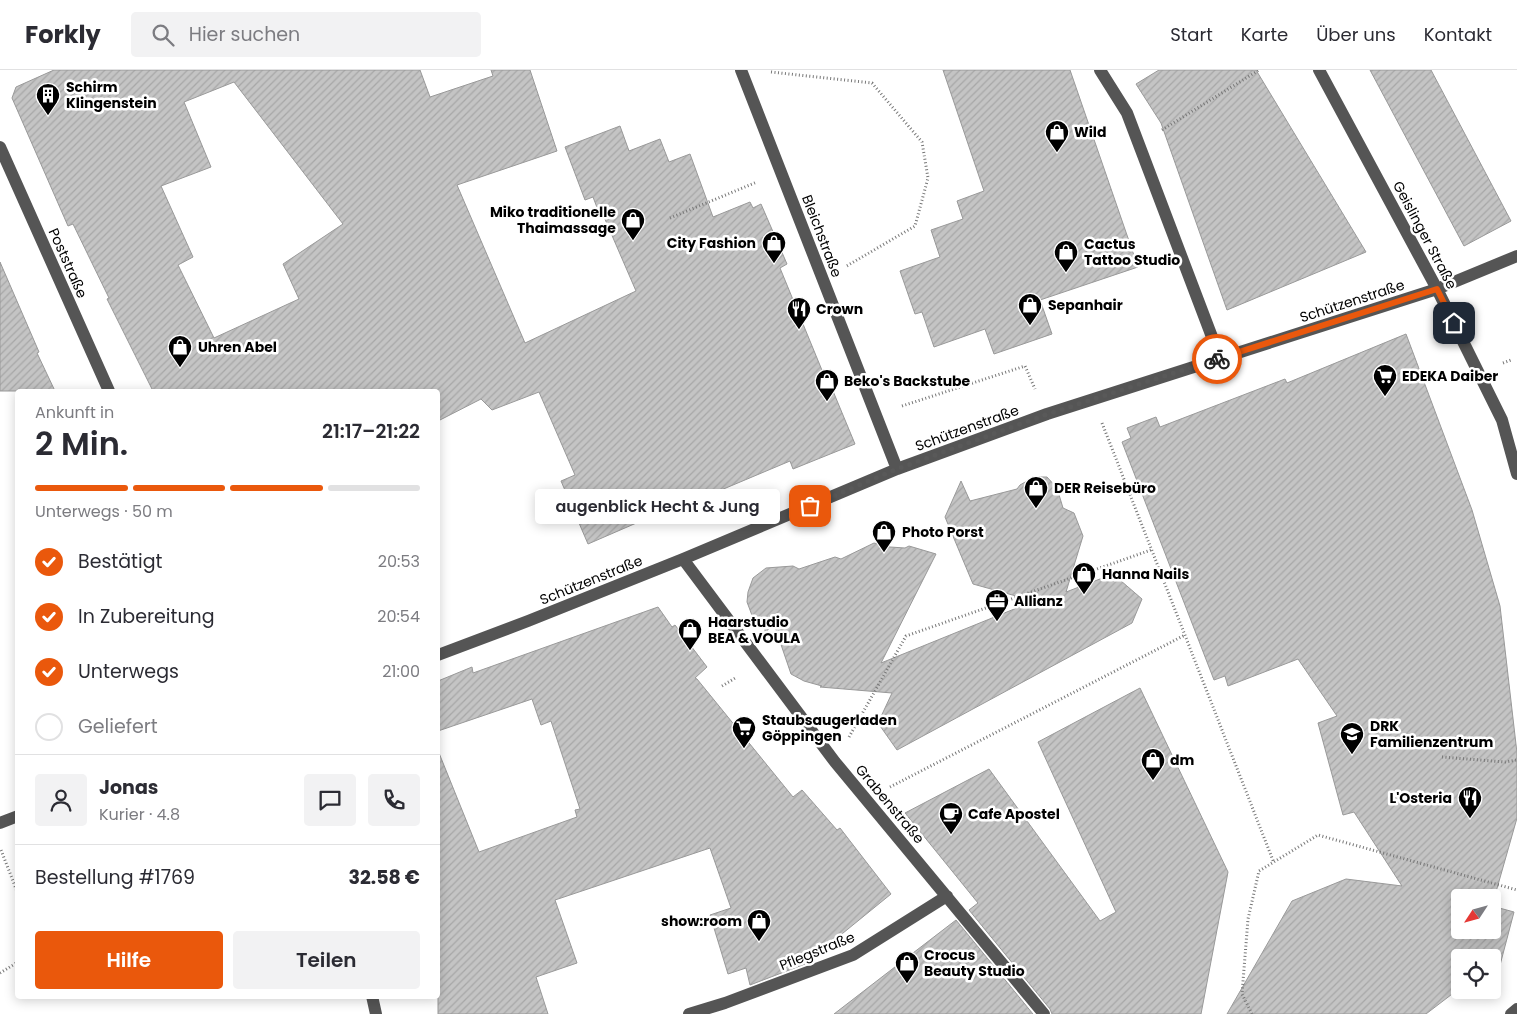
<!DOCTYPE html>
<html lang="de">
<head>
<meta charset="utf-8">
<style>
	:root { --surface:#fff; --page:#f2f2f3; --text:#2b2b33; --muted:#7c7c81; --line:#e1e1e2; --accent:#ea580c }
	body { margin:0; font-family:Poppins,sans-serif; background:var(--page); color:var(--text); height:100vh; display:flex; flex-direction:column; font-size:19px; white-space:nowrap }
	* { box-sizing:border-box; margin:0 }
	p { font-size:16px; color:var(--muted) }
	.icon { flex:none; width:28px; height:28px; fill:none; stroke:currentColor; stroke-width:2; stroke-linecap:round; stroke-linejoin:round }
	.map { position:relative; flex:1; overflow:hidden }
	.side { position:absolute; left:15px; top:319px; width:425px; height:610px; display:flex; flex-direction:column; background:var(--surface); border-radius:5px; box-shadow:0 2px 12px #0003 }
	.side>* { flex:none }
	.needle { width:32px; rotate:234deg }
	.fabs { position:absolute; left:1451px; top:819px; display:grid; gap:10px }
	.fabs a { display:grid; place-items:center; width:50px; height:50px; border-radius:5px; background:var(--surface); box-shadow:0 2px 12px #0003; font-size:25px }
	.pin { position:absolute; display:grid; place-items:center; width:42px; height:42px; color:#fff; margin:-21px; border-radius:10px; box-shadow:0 2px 8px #0006 }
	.courier { position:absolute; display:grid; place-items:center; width:50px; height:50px; margin:-25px; border:4px solid #ea580c; border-radius:50%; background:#fff; color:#222; box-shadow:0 1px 6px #0007 }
	.bubble { position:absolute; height:35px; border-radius:5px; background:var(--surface); box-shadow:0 2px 12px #0003; font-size:16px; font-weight:600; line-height:35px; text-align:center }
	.head em { font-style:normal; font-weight:600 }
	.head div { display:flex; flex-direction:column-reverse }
	.head { display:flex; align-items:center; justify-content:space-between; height:85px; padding:0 20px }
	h1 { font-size:32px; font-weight:600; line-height:38px }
	.bar { display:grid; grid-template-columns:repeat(4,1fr); gap:8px 5px; align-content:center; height:60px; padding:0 20px }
	.bar i { height:6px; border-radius:4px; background:var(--line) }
	.bar .current { background:var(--accent) }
	.bar p { grid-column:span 4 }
	.line { display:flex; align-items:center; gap:12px; padding:0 20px; border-top:1px solid var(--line) }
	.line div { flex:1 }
	.round { display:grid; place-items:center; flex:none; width:52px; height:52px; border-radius:5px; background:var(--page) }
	ol { padding:0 20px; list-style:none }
	li { display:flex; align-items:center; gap:15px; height:55px }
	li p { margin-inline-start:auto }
	li .icon { padding:5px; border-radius:50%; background:var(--accent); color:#fff; stroke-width:4 }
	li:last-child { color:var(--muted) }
	li i { width:28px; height:28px; border:2px solid var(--line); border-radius:50% }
	.cta { display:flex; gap:10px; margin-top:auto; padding:10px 20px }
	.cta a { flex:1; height:58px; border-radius:5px; background:var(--accent); color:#fff; font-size:20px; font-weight:600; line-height:58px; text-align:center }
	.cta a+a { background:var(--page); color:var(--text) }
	header { display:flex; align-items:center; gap:30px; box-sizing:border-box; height:70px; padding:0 25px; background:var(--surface); border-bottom:1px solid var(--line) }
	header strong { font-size:24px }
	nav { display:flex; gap:28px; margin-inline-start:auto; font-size:18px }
	.search { width:350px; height:45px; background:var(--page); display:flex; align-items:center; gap:12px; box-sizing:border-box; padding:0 18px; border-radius:5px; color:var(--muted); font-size:19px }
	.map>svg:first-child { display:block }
</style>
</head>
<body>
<header>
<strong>Forkly</strong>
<div class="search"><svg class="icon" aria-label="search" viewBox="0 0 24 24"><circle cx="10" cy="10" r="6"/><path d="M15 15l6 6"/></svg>Hier suchen</div>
<nav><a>Start</a><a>Karte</a><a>Über uns</a><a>Kontakt</a></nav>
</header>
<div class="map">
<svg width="1517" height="944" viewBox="0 0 1517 944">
	<defs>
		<pattern id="building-hatch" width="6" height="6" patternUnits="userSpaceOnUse" patternTransform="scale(1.25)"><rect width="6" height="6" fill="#c4c4c4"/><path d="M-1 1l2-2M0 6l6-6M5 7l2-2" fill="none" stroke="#a7a7a7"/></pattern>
	</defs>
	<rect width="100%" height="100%" fill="#fff"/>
	<path fill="url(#building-hatch)" stroke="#999" fill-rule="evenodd" d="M54 0H420L430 27 493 6 491 0H530L557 81 457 115 525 273 636 221 604 147 601 148 593 127 585 130 565 77 620 56 629 81 660 69 669 92 690 84 713 147 750 132 753 138 761 134 787 194 780 198 826 310 828 309 855 374 793 399 790 391 695 431 694 428 588 474 561 411 575 405 539 322 492 340 481 329 438 351V321H153L107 229 109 228 73 154 68 156 12 28 16 17ZM234 12 343 154 283 194 299 229 214 268 178 195 193 187 161 116 211 97 184 32Z
		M943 0H1070L1138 197 1040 230 1052 264 994 284 985 259 934 277 922 242 915 244 900 201 940 187 931 160 963 149 957 131 984 121Z
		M1159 0H1256L1366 182 1227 240 1161 53 1136 14Z
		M1370 0H1431L1511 151 1464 176Z
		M0 192 39 282 37 283 55 321H0Z
		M1406 264 1472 440 1500 536 1517 683V748L1492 836V828H1460V860H1492V836L1514 842 1499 899 1492 897V888H1460V918L1426 944H1227L1292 831 1346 809 1402 816 1354 742 1343 745 1318 653 1337 646 1298 589 1228 616 1225 606 1214 610 1122 372 1131 368 1127 358 1156 347 1160 357 1285 309 1287 313Z
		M1034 407H1047L1057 418 1063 438 1074 443 1083 466 1066 522 1113 504 1142 529 1132 553 897 680 878 653 892 623 820 617 822 616 804 611 791 604 774 554 765 563V548L756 556 747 532 748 522 753 508 766 498 793 496 799 499 835 487 841 489 874 473 890 477 905 478 909 476 936 484 881 593 1034 531 973 514 945 447 961 411 970 431 1017 419 1020 415Z
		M658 537 672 557 675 555 707 597 695 608 697 609 793 727 802 720 837 760 840 758 891 824 805 894 750 915 746 898 728 904 710 845 731 838 710 778 555 830 577 893 536 907 548 944H438V684L439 683 479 782 577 747 575 740 580 739 551 651 541 655 532 629 438 661V611L472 597 473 603Z
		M1140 618 1228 802 1201 944H1052L1050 939 969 840 978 833 905 743 989 699 1100 851 1116 842 1038 672Z
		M956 850 1033 944H834L913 883Z"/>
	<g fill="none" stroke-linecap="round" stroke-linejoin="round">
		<path stroke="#777" stroke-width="3" stroke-dasharray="1 2.5" stroke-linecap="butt" d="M771 2 872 13 922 72 928 108 915 156 845 197
			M1162 60 1259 0
			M670 148 757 112
			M1503 293 1511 290
			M902 336 1025 296 1035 319
			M1102 353 1274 793
			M722 616 737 607
			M849 667 906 566 1151 480
			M1442 687 1505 692 1517 690
			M890 717 1185 565
			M1 780 18 824
			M0 903 18 892
			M1252 944 1242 924 1248 849 1259 801 1318 765 1517 820"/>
		<path stroke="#555" stroke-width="12" d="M741 0 897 399
			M1100 0 1127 43 1220 288
			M1319 0 1437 219 1502 350 1517 404
			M0 77 109 321
			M683 489 835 692 1044 944
			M438 585 528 551 683 489 897 399 1047 344 1437 219 1517 186
			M0 753 18 746
			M372 926 376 944
			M689 944 725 933 853 885 947 826
			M1511 944 1517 939"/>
	</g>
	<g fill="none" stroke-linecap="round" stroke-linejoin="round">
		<path stroke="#595959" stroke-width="5" stroke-dasharray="0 9" d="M810 436 897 399 1048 344 1217 289"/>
		<path stroke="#ea580c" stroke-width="6" d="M1217 289 1437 219 1454 253"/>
	</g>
	<defs>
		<g id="building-pin" transform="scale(1.25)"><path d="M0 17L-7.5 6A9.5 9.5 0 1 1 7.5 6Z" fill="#000" stroke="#fff"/><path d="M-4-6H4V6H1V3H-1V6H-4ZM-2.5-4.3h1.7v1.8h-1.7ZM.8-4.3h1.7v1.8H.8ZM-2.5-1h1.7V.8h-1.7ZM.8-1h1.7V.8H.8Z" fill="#fff"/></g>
		<g id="shop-pin" transform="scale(1.25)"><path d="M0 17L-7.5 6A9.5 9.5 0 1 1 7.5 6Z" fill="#000" stroke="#fff"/><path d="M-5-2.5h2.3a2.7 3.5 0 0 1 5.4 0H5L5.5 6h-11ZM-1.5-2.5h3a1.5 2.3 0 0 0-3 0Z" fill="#fff"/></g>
		<g id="restaurant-pin" transform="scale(1.25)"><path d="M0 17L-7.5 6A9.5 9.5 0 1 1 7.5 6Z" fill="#000" stroke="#fff"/><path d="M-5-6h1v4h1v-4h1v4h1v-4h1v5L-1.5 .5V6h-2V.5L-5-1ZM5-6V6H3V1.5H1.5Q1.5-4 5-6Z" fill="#fff"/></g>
		<g id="supermarket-pin" transform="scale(1.25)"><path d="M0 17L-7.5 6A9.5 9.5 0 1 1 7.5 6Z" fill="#000" stroke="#fff"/><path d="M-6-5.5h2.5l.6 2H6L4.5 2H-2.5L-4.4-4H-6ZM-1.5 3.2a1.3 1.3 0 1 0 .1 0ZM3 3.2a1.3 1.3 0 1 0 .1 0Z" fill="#fff"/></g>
		<g id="office-pin" transform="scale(1.25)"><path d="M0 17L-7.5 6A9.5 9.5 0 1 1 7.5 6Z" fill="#000" stroke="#fff"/><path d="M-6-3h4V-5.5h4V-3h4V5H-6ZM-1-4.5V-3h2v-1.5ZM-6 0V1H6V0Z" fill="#fff"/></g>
		<g id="school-pin" transform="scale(1.25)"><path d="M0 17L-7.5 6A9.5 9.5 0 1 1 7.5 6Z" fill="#000" stroke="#fff"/><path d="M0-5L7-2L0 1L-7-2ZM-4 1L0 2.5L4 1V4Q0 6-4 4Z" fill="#fff"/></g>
		<g id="cafe-pin" transform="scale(1.25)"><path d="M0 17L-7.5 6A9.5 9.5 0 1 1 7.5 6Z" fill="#000" stroke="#fff"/><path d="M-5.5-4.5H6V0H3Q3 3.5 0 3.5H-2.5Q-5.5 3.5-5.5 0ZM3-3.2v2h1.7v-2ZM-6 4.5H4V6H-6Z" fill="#fff"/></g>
	</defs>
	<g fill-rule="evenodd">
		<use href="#building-pin" x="48" y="25"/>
		<use href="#shop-pin" x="1057" y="62"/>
		<use href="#shop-pin" x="633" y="150"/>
		<use href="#shop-pin" x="774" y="173"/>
		<use href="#shop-pin" x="1066" y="182"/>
		<use href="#shop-pin" x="1030" y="235"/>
		<use href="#restaurant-pin" x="799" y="239"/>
		<use href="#shop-pin" x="180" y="277"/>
		<use href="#supermarket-pin" x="1385" y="306"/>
		<use href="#shop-pin" x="827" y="311"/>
		<use href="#shop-pin" x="1036" y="418"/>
		<use href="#shop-pin" x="884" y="462"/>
		<use href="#shop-pin" x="1084" y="504"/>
		<use href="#office-pin" x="997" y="531"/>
		<use href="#shop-pin" x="690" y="560"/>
		<use href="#supermarket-pin" x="744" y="658"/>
		<use href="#school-pin" x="1352" y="664"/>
		<use href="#shop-pin" x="1153" y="690"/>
		<use href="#restaurant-pin" x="1470" y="728"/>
		<use href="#cafe-pin" x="951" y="744"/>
		<use href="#shop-pin" x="759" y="851"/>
		<use href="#shop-pin" x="907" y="893"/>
	</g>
	<g text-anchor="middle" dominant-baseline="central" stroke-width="5" stroke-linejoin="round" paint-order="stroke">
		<g font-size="14" font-weight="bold" fill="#000" stroke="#fff" text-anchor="start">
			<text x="66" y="17">Schirm<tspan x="66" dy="16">Klingenstein</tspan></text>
			<text x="1074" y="62">Wild</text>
			<text x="616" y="142" text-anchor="end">Miko traditionelle<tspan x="616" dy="16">Thaimassage</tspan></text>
			<text x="756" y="173" text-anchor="end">City Fashion</text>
			<text x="1084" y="174">Cactus<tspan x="1084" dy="16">Tattoo Studio</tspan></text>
			<text x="1048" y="235">Sepanhair</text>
			<text x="816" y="239">Crown</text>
			<text x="198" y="277">Uhren Abel</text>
			<text x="1402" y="306">EDEKA Daiber</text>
			<text x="844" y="311">Beko's Backstube</text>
			<text x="1054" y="418">DER Reisebüro</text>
			<text x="902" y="462">Photo Porst</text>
			<text x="1102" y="504">Hanna Nails</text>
			<text x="1014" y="531">Allianz</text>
			<text x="708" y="552">Haarstudio<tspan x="708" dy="16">BEA &amp; VOULA</tspan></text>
			<text x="762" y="650">Staubsaugerladen<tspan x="762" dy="16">Göppingen</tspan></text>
			<text x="1370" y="656">DRK<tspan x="1370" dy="16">Familienzentrum</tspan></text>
			<text x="1170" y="690">dm</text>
			<text x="1452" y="728" text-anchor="end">L'Osteria</text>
			<text x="968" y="744">Cafe Apostel</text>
			<text x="742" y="851" text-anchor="end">show:room</text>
			<text x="924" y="885">Crocus<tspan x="924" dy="16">Beauty Studio</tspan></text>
		</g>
		<g font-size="14" fill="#000" stroke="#fff">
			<text transform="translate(1425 165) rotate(62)">Geislinger Straße</text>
			<text transform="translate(822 166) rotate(69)">Bleichstraße</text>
			<text transform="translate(68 193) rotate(66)">Poststraße</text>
			<text transform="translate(1352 231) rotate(-18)">Schützenstraße</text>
			<text transform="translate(967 358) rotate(-20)">Schützenstraße</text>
			<text transform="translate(591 510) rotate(-22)">Schützenstraße</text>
			<text transform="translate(890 734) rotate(50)">Grabenstraße</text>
			<text transform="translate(817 881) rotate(-22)">Pflegstraße</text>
		</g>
	</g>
</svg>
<div class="fabs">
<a><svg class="needle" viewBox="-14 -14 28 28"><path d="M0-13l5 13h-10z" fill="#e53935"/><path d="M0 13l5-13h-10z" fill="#7c7c81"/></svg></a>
<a><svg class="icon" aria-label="locate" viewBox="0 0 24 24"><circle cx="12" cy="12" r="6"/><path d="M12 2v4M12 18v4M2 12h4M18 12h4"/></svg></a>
</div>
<div class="pin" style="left:810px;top:436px;background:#ea580c"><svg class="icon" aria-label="bag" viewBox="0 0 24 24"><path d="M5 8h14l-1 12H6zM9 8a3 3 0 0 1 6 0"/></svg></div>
<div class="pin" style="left:1454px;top:253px;background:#1f2937"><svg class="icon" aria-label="home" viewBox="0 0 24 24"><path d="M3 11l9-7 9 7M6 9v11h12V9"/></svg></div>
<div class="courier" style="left:1217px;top:289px"><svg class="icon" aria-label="bike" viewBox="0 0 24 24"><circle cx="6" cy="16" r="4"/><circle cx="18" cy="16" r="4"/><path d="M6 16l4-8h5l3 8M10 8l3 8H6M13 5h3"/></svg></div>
<div class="bubble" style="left:535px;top:419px;width:245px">augenblick Hecht &amp; Jung</div>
<section class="side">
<div class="head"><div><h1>2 Min.</h1><p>Ankunft in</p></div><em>21:17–21:22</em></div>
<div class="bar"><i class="current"></i><i class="current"></i><i class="current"></i><i></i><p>Unterwegs · 50 m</p></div>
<ol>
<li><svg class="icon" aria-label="check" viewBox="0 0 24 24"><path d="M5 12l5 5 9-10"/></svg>Bestätigt<p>20:53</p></li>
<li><svg class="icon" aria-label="check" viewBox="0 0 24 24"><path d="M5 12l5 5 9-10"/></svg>In Zubereitung<p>20:54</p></li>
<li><svg class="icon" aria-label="check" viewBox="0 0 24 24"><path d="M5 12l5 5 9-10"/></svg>Unterwegs<p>21:00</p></li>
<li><i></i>Geliefert</li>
</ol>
<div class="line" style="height:90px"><a class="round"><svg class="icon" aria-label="person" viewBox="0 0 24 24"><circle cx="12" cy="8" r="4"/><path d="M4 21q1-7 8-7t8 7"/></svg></a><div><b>Jonas</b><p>Kurier · 4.8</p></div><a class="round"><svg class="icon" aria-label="chat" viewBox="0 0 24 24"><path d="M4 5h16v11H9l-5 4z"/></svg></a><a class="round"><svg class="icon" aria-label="phone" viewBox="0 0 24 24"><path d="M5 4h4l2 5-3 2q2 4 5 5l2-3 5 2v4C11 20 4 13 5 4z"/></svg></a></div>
<div class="line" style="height:65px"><div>Bestellung #1769</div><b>32.58 €</b></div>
<div class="cta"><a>Hilfe</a><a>Teilen</a></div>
</section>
</div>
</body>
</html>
